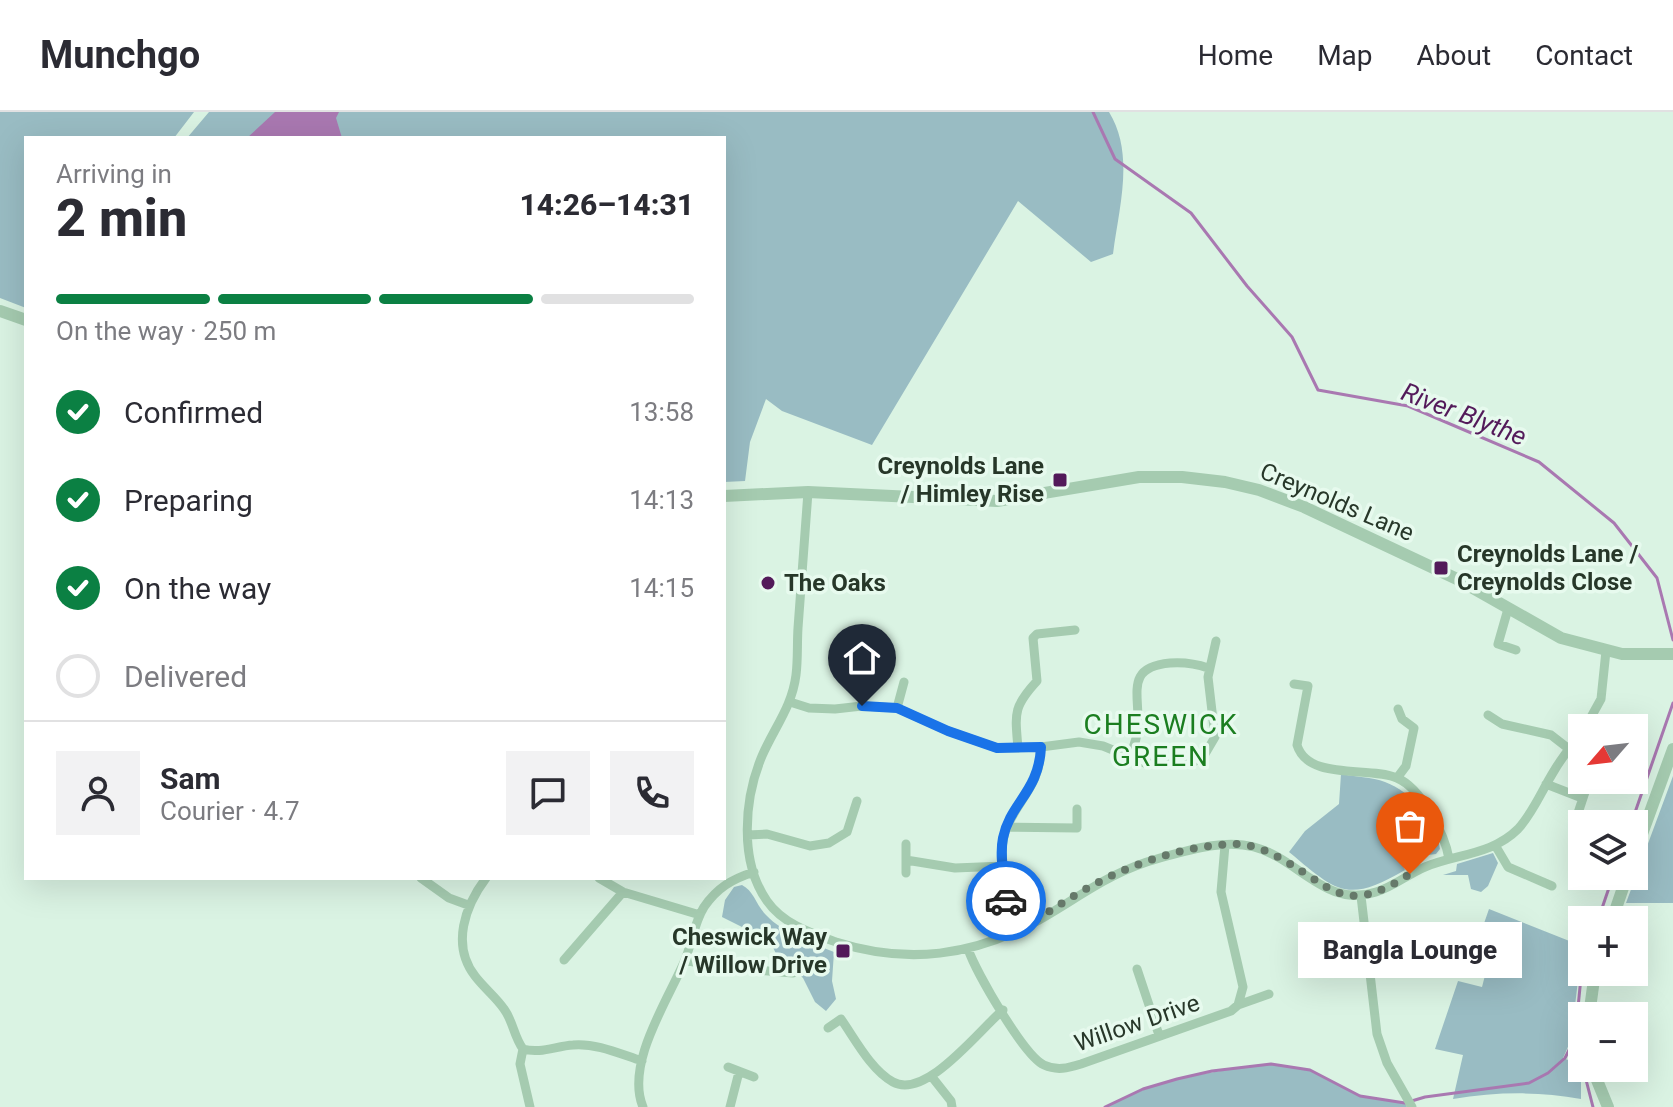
<!DOCTYPE html>
<html lang="en">
<head>
<meta charset="utf-8">
<style>
	:root { --surface:#fff; --page:#f2f2f3; --text:#2b2b33; --muted:#7c7c81; --line:#e1e1e2; --accent:#0b8043 }
	body { margin:0; font-family:Roboto,sans-serif; background:var(--page); color:var(--text); height:100vh; display:flex; flex-direction:column; font-size:30px; white-space:nowrap }
	* { box-sizing:border-box; margin:0 }
	p { font-size:26px; color:var(--muted) }
	.icon { flex:none; width:44px; height:44px; fill:none; stroke:currentColor; stroke-width:2; stroke-linecap:round; stroke-linejoin:round }
	.map { position:relative; flex:1; overflow:hidden }
	.panel { position:absolute; left:24px; top:24px; width:702px; height:744px; display:flex; flex-direction:column; background:var(--surface); border-radius:0px; box-shadow:0 8px 32px #0002 }
	.panel>* { flex:none }
	.needle { width:52px; rotate:242deg }
	.controls { position:absolute; left:1568px; top:602px; display:grid; gap:16px }
	.controls a { display:grid; place-items:center; width:80px; height:80px; border-radius:0px; background:var(--surface); box-shadow:0 8px 32px #0002; font-size:40px }
	.pin { position:absolute; display:grid; place-items:center; width:68px; height:68px; color:#fff; margin:-82px -34px; border-radius:50% 50% 50% 0; rotate:-45deg; box-shadow:0 0 8px #0007 }
	.pin .icon { rotate:45deg }
	.courier { position:absolute; display:grid; place-items:center; width:80px; height:80px; margin:-40px; border:6px solid #1a73e8; border-radius:50%; background:#fff; color:#222; box-shadow:0 2px 10px #0007 }
	.bubble { position:absolute; height:56px; border-radius:0px; background:var(--surface); box-shadow:0 8px 32px #0002; font-size:26px; font-weight:800; line-height:56px; text-align:center }
	.overview em { font-style:normal; font-weight:800 }
	.overview div { display:flex; flex-direction:column-reverse }
	.overview { display:flex; align-items:center; justify-content:space-between; height:136px; padding:0 32px }
	h1 { font-size:52px; font-weight:800; line-height:60px }
	.bar { display:grid; grid-template-columns:repeat(4,1fr); gap:12px 8px; align-content:center; height:96px; padding:0 32px }
	.bar i { height:10px; border-radius:6px; background:var(--line) }
	.bar .selected { background:var(--accent) }
	.bar p { grid-column:span 4 }
	.line { display:flex; align-items:center; gap:20px; padding:0 32px; border-top:2px solid var(--line) }
	.line div { flex:1 }
	.round { display:grid; place-items:center; flex:none; width:84px; height:84px; border-radius:0px; background:var(--page) }
	ol { padding:0 32px; list-style:none }
	li { display:flex; align-items:center; gap:24px; height:88px }
	li p { margin-inline-start:auto }
	li .icon { padding:8px; border-radius:50%; background:var(--accent); color:#fff; stroke-width:4 }
	li:last-child { color:var(--muted) }
	li i { width:44px; height:44px; border:4px solid var(--line); border-radius:50% }
	header { display:flex; align-items:center; gap:48px; box-sizing:border-box; height:112px; padding:0 40px; background:var(--surface); border-bottom:2px solid var(--line) }
	header strong { font-size:38px }
	nav { display:flex; gap:44px; margin-inline-start:auto; font-size:28px }
	.map>svg:first-child { display:block }
</style>
</head>
<body>
<header>
<strong>Munchgo</strong>
<nav><a>Home</a><a>Map</a><a>About</a><a>Contact</a></nav>
</header>
<div class="map">
<svg width="1673" height="995" viewBox="0 0 1673 995">
	<rect width="100%" height="100%" fill="#daf3e3"/>
	<path fill="#99bcc3" d="M0 0H194L174 26H26V196L0 186Z
		M209 0H1109C1135 42 1119 95 1113 142L1091 150 1018 89 872 333 782 299 766 287 750 330 745 369 724 370V26H187Z
		M1341 662C1355 665 1372 665 1385 670 1413 681 1436 708 1440 737L1436 742 1428 743 1422 740 1402 752 1405 758C1347 792 1337 780 1289 740L1305 719 1339 692Z
		M1673 664V791H1626Z
		M1493 741 1498 751 1488 774 1481 780 1471 777 1468 763H1443L1456 759 1457 752Z
		M742 773C754 779 756 793 766 803 783 821 811 831 834 840L832 869 836 887 826 899 815 890 803 866 792 855 778 846 770 829 722 805 725 788 734 775Z
		M1489 797 1582 834 1571 928 1563 946 1576 951 1581 970V987C1538 979 1496 980 1453 987L1463 943 1435 937 1458 869 1482 875 1489 848 1473 843Z
		M1271 952 1310 958 1360 984 1405 991 1407 995H1105C1157 967 1213 959 1271 952Z"/>
	<path fill="#a978b1" d="M275 0H339L336 6 342 26H247Z"/>
	<g fill="none" stroke-linecap="round" stroke-linejoin="round">
		<path stroke="#a978b1" stroke-width="3" d="M1093 0 1115 47 1191 101 1247 174 1292 225 1318 278 1408 294 1539 350 1614 411 1657 466 1673 528
			M1631 712 1673 591
			M1598 808 1613 764
			M1575 926 1582 953
			M1583 956 1593 995
			M1105 995 1143 977 1177 967 1212 959 1271 952 1310 958 1360 984 1405 991 1425 985 1529 971 1548 961 1565 946 1575 926 1582 855"/>
		<path stroke="#a5cbb0" stroke-width="9" d="M808 380C805 425 801 470 798 516 797 531 798 548 796 563 792 595 774 616 762 644 744 687 739 749 767 789 783 812 811 821 836 830 908 853 973 844 1039 808 1083 783 1109 760 1160 746 1189 738 1224 727 1254 735 1298 746 1326 797 1376 780 1393 775 1408 762 1425 755 1456 742 1492 743 1518 717 1533 701 1542 678 1554 659 1562 645 1572 633 1582 620
			M1508 497 1498 532 1516 538
			M1294 572 1308 574 1297 633C1308 669 1369 654 1397 666 1421 676 1445 722 1449 747
			M790 590 809 596 835 597 862 594 897 596 948 619 997 636 1041 635 1079 630 1103 634 1147 652H1191L1205 642 1215 625 1208 565 1216 529
			M897 596 904 570
			M1488 603 1502 612 1551 623 1569 637
			M1585 616 1601 587 1606 539
			M1018 636C1015 601 1013 595 1037 569L1033 526 1037 522 1075 518
			M1130 644C1134 634 1138 624 1138 613 1139 580 1126 555 1170 551 1184 550 1194 551 1208 556
			M1397 666 1406 654 1414 616 1402 607 1398 597
			M1546 672 1582 686
			M1578 701 1587 674
			M1007 715 1077 716V697
			M748 723 767 722 810 734 829 731 847 720 857 689
			M906 732V761
			M1495 733 1508 755 1552 774
			M906 748 955 756 1004 754
			M421 766 449 786 468 793
			M486 766C465 794 451 833 475 864 484 876 496 885 504 897 513 909 514 925 523 937 540 942 556 934 573 933 597 931 620 942 642 949
			M599 766 623 780 700 803
			M1361 784 1377 922 1387 951 1412 995
			M1015 819C1004 800 997 735 1007 715 1021 683 1040 674 1041 635
			M968 837C976 860 1024 944 1044 953 1057 959 1068 956 1081 952L1231 899 1238 893 1243 875 1221 780 1225 733
			M564 848 623 780
			M685 848 716 855 793 861
			M1137 857 1159 923
			M1238 893 1269 882
			M828 916 841 907C855 927 871 958 893 970 926 988 979 918 1003 898
			M523 937 520 952 530 995
			M728 955 754 965
			M932 965 951 989 952 995
			M643 995C625 952 668 888 685 848 692 831 694 811 704 795 717 776 732 767 754 760
			M730 995 739 960"/>
		<path stroke="#a5cbb0" stroke-width="12" d="M0 199 26 208
			M724 384 808 380 997 389 1139 365H1182L1225 370 1259 378 1304 395 1457 467 1561 526 1622 542H1673
			M1634 744 1673 637
			M1612 808 1627 764
			M1589 904 1595 860
			M1592 956 1608 995"/>
	</g>
	<g fill="none" stroke-linecap="round" stroke-linejoin="round">
		<path stroke="#66796a" stroke-width="8" stroke-dasharray="0 14.4" d="M1006 789 1007 806 1015 819C1042 806 1066 787 1093 773 1136 750 1190 732 1239 732 1251 733 1263 737 1274 743 1333 773 1341 807 1410 762"/>
		<path stroke="#1a73e8" stroke-width="10" d="M862 594 897 596 948 619 997 636 1041 635C1039 680 1010 691 1003 726 999 745 1005 769 1006 789"/>
	</g>
	<g fill="#531a5a" stroke="#e7faee" stroke-width="3">
		<rect x="1052" y="360" width="16" height="16" rx="4"/>
		<rect x="1433" y="448" width="16" height="16" rx="4"/>
		<circle cx="768" cy="471" r="8"/>
		<rect x="835" y="831" width="16" height="16" rx="4"/>
	</g>
	<g text-anchor="middle" dominant-baseline="central" stroke-width="7" stroke-linejoin="round" paint-order="stroke">
		<g font-size="24" font-weight="bold" fill="#273729" stroke="#e7faee" text-anchor="end">
			<text x="1044" y="354">Creynolds Lane<tspan x="1044" dy="28">/ Himley Rise</tspan></text>
			<text x="1457" y="442" text-anchor="start">Creynolds Lane /<tspan x="1457" dy="28">Creynolds Close</tspan></text>
			<text x="784" y="471" text-anchor="start">The Oaks</text>
			<text x="827" y="825">Cheswick Way<tspan x="827" dy="28">/ Willow Drive</tspan></text>
		</g>
		<g font-size="24" fill="#273729" stroke="#e7faee">
			<text transform="translate(1337 390) rotate(23)">Creynolds Lane</text>
			<text transform="translate(1137 911) rotate(-19)">Willow Drive</text>
		</g>
		<g font-size="26" font-style="italic" fill="#531a5a" stroke="#e7faee">
			<text transform="translate(1464 302) rotate(21)">River Blythe</text>
		</g>
		<g font-size="28" letter-spacing="2" fill="#1b7e20" stroke="#e7faee">
			<text x="1161" y="612">CHESWICK<tspan x="1161" dy="32">GREEN</tspan></text>
		</g>
	</g>
</svg>
<div class="controls">
<a><svg class="needle" viewBox="-14 -14 28 28"><path d="M0-13l5 13h-10z" fill="#e53935"/><path d="M0 13l5-13h-10z" fill="#7c7c81"/></svg></a>
<a><svg class="icon" aria-label="layers" viewBox="0 0 24 24"><path d="M12 4l9 5-9 5-9-5zM3 14l9 5 9-5"/></svg></a>
<a>+</a>
<a>−</a>
</div>
<div class="pin" style="left:1410px;top:762px;background:#ea580c"><svg class="icon" aria-label="bag" viewBox="0 0 24 24"><path d="M5 8h14l-1 12H6zM9 8a3 3 0 0 1 6 0"/></svg></div>
<div class="pin" style="left:862px;top:594px;background:#1f2937"><svg class="icon" aria-label="home" viewBox="0 0 24 24"><path d="M3 11l9-7 9 7M6 9v11h12V9"/></svg></div>
<div class="courier" style="left:1006px;top:789px"><svg class="icon" aria-label="car" viewBox="0 0 24 24"><path d="M5 17H2v-5l4-1 3-4h7l3 4 3 1v5h-3M9 17h6M6 11h13"/><circle cx="7" cy="17" r="2"/><circle cx="17" cy="17" r="2"/></svg></div>
<div class="bubble" style="left:1298px;top:810px;width:224px">Bangla Lounge</div>
<section class="panel">
<div class="overview"><div><h1>2 min</h1><p>Arriving in</p></div><em>14:26–14:31</em></div>
<div class="bar"><i class="selected"></i><i class="selected"></i><i class="selected"></i><i></i><p>On the way · 250 m</p></div>
<ol>
<li><svg class="icon" aria-label="check" viewBox="0 0 24 24"><path d="M5 12l5 5 9-10"/></svg>Confirmed<p>13:58</p></li>
<li><svg class="icon" aria-label="check" viewBox="0 0 24 24"><path d="M5 12l5 5 9-10"/></svg>Preparing<p>14:13</p></li>
<li><svg class="icon" aria-label="check" viewBox="0 0 24 24"><path d="M5 12l5 5 9-10"/></svg>On the way<p>14:15</p></li>
<li><i></i>Delivered</li>
</ol>
<div class="line" style="height:144px"><a class="round"><svg class="icon" aria-label="person" viewBox="0 0 24 24"><circle cx="12" cy="8" r="4"/><path d="M4 21q1-7 8-7t8 7"/></svg></a><div><b>Sam</b><p>Courier · 4.7</p></div><a class="round"><svg class="icon" aria-label="chat" viewBox="0 0 24 24"><path d="M4 5h16v11H9l-5 4z"/></svg></a><a class="round"><svg class="icon" aria-label="phone" viewBox="0 0 24 24"><path d="M5 4h4l2 5-3 2q2 4 5 5l2-3 5 2v4C11 20 4 13 5 4z"/></svg></a></div>
</section>
</div>
</body>
</html>
